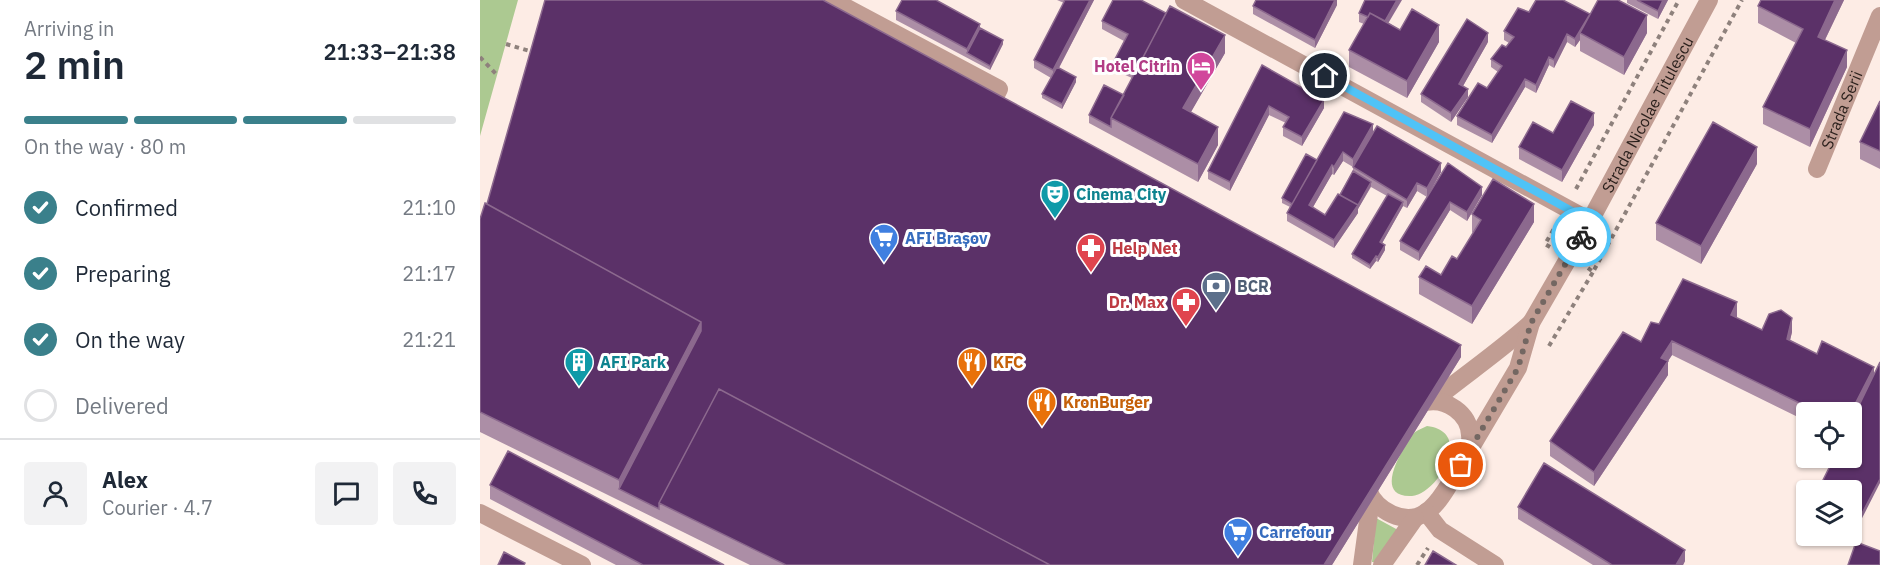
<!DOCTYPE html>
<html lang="en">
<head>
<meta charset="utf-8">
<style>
	:root { --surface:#fff; --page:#f2f2f3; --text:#1f2937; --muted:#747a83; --line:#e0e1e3; --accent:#3a808b }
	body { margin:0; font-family:"IBM Plex Sans",sans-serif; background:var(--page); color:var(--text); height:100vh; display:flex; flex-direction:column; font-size:22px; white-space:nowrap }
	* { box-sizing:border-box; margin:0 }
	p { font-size:20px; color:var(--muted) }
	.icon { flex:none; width:33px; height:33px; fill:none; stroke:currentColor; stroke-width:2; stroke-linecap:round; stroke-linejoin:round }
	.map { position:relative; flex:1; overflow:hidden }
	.side { display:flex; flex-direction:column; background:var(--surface); width:480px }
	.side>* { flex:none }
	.tools { position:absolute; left:1316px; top:402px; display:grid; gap:12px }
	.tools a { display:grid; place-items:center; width:66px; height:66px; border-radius:6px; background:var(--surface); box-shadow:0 2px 4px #0004; font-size:30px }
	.pin { position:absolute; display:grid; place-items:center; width:51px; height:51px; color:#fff; margin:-26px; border:3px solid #fff; border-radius:50%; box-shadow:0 2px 6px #0007 }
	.courier { position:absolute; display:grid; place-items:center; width:60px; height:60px; margin:-30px; border:4px solid #4fc3f7; border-radius:50%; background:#fff; color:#222; box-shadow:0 2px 8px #0007 }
	.headline em { font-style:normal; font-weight:600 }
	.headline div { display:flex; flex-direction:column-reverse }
	.headline { display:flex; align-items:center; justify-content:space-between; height:102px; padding:0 24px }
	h1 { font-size:39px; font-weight:600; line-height:45px }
	.bar { display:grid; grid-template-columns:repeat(4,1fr); gap:9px 6px; align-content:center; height:72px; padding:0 24px }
	.bar i { height:8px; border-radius:4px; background:var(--line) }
	.bar .current { background:var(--accent) }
	.bar p { grid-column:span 4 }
	.line { display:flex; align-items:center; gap:15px; padding:0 24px; border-top:2px solid var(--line) }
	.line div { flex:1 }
	.round { display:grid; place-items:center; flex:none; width:63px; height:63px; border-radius:6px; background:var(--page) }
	ol { padding:0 24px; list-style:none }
	li { display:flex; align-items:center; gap:18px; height:66px }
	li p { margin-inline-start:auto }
	li .icon { padding:6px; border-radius:50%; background:var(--accent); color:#fff; stroke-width:4 }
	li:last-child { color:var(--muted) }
	li i { width:33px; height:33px; border:3px solid var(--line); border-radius:50% }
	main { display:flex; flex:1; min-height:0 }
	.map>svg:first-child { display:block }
</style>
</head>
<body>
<main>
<section class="side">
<div class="headline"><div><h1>2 min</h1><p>Arriving in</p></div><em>21:33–21:38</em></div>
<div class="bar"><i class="current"></i><i class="current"></i><i class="current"></i><i></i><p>On the way · 80 m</p></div>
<ol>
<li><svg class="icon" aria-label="check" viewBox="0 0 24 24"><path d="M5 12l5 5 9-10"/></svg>Confirmed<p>21:10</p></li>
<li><svg class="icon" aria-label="check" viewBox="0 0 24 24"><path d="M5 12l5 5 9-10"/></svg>Preparing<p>21:17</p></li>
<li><svg class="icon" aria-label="check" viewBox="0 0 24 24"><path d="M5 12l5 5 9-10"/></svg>On the way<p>21:21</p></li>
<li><i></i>Delivered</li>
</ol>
<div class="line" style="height:108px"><a class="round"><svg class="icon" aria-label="person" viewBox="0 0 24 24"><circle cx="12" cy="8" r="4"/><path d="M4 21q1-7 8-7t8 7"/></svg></a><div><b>Alex</b><p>Courier · 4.7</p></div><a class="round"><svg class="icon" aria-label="chat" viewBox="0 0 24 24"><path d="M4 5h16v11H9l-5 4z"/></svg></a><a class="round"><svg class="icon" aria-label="phone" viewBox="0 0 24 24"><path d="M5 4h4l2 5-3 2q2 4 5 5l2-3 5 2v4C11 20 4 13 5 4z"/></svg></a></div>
</section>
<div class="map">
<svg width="1400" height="565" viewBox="0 0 1400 565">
	<rect width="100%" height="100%" fill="#fdece5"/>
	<path fill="#acc991" d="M0 0H38L0 136Z
		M947 426C996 432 956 495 932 496 898 498 915 463 924 448 927 443 930 436 935 432 938 430 943 428 947 426Z
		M896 518 918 530 896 562H892Z"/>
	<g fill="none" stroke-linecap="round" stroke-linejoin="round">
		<path stroke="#8e817c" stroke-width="4" stroke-dasharray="4.5 4.5" stroke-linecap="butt" d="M26 44 53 52
			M0 57 17 75
			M1096 189 1199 0
			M1070 247 1065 244 1075 227
			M1108 268 1113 272 1262 0
			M1069 346 1113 272
			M937 565 948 548"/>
		<g stroke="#c19d93" stroke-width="18">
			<path d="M352 0 519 89 512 103"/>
			<path d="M704 0 1110 221"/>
			<path id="s1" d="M1337 169 1400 16"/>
			<path d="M954 400C986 374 1020 351 1051 323"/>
			<path d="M946 402C966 398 989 413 990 435 991 440 989 445 988 449"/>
			<path id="s2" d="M888 490C896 511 925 526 945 513 955 507 961 497 967 488L1038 368 1051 323 1110 221 1229 0"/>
			<path d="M946 512 960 530 1015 565"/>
			<path d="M0 513 102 565"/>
			<path d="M882 565 891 499"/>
			<path d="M902 565 935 518"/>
		</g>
	</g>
	<path fill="#ac8ea6" d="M577 0H614L579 68 596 82 582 109 562 98V94L571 78 554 68V60L584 3Z
		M857 0V5L835 48 773 14V6Z
		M1147 0H1188L1178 19 1147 3Z
		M1281 0H1364L1345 40 1367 67 1330 147 1283 124V107L1316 43 1278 23V6Z
		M416 11 500 28 523 44 510 70 416 20Z
		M1049 12 1110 14 1167 33 1144 75 1100 51V40L1095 47 1087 42 1074 68 1069 65 1056 93 1045 87 1012 143 977 125V116L1007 88 1018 72 1011 67V59L1026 47 1029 43 1024 40V31Z
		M879 13 909 23 920 30 959 42 927 98 869 67V50L884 24 879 22Z
		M622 21 745 53 710 113 738 145 718 182 609 123V115L644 95 652 78 634 70V61L644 41 622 29Z
		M1008 42 983 86 988 97 971 122 941 102V94Z
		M782 65 844 108 822 146 803 136V127L806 123 789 115 750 191 728 179V171Z
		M1400 101V169L1380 159V142Z
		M1114 125 1082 182 1039 159V147L1073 133Z
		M893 133 873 167 863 161 854 175 852 174 833 207 845 215 859 195 873 171V167L961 172 947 197 937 191 927 208 923 206 902 243 905 250 898 262 896 261 890 269 872 258V254L907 196 891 187 878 209V213L854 248 807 221V213L810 207 802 203V198L837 160Z
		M968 163 1002 195 987 221 970 210 939 261 920 250V241Z
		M1277 164 1221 264 1176 240V223Z
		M7 204 981 357 852 565H270L0 432V219Z
		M992 214 1054 222 992 324 939 294V277L961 275 977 259 993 233 992 232Z
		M1257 317 1256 318 1282 330 1312 332 1310 340 1337 354 1394 367 1377 528 1371 525V412H1326V421L1192 355 1188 361V375L1114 486 1070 456V441L1161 342 1179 324Z
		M10 485 244 565H136L10 499Z
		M1038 507 1205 561 1203 565H1113L1038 519Z"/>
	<path fill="#8c698e" d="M610 0H614L573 79V70Z
		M855 0H857V5L835 48V40Z
		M917 0H922L903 32V24Z
		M1183 0H1188L1178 19V11Z
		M1355 0H1364L1338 54V37Z
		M1110 14 1100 33V40L1095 47V39Z
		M1167 15V33L1144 75V57Z
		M500 24V32L487 53V58V49Z
		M959 25V42L927 98V81Z
		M1008 33V42L979 93V84Z
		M1087 34V42L1074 68V60Z
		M745 35V53L703 126V108Z
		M523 40V44L510 70V66Z
		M1367 50V67L1330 147V129Z
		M1069 57V65L1056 93V85Z
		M596 77V82L582 109V104Z
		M1045 79V87L1012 143V135Z
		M988 89V97L971 122V113Z
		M844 100V108L822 146V137Z
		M789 106V115L750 191V182Z
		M1114 113V125L1082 182V170Z
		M893 124V133L873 167V159Z
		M738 127V145L718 182V164Z
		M1277 147V164L1221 264V246Z
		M863 152V161L854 175V167Z
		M961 163V172L947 197V188Z
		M852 165V174L829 214V205Z
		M891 182V186L878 209V213L854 248V240Z
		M937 183V191L927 208V200Z
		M1002 187V195L987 221V212Z
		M923 202V206L900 247V242Z
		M970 202V210L939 261V252Z
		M1054 204V222L992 324V306Z
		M905 245V250L898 262V257Z
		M896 256V261L890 269V265Z
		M1257 302V317L1251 329V315Z
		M1312 318V332L1307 353V339Z
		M221 322V342L139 489V480Z
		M1192 341V355L1188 361V375L1114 486V472Z
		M981 345V357L852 565H844Z
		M1394 367V382L1371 427V412Z
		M1400 479V483L1377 528V523Z
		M1205 550V561L1203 565H1196Z"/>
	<path fill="#5b3168" stroke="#8c698e" stroke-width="1.5" d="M65 0H343L981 345 844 565H570L239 389 179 503V509L139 489 221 331V322L7 204Z
		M422 0H456L500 24 487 49 416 11Z
		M585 0H610L573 70 554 60Z
		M633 0H661L686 13 656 71 634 61 648 34 622 21Z
		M776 0H855L835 40 773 6Z
		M885 0H917L905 21 890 13 888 17 879 13Z
		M1056 0H1083L1110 14 1095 39 1087 34 1074 60 1069 57 1056 85 1045 79 1012 135 977 116 998 83 1007 88 1022 66 1011 59 1022 45 1026 47 1034 37 1024 31 1038 8 1049 12Z
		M1118 0H1138L1167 15 1144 57 1100 33Z
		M1157 0H1183L1178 11Z
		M1281 0H1355L1338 37 1367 50 1330 129 1283 107 1323 29 1278 6Z
		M690 6 745 35 703 108 738 127 718 164 631 118Z
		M932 9 959 25 927 81 869 50 890 13 920 30Z
		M987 19 1008 33 979 84 988 89 971 113 941 94Z
		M500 28 523 40 510 66 487 53Z
		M782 65 844 100 822 137 803 127 809 117 789 106 750 182 728 171Z
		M577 67 596 77 582 104 562 94Z
		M624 85 644 95 631 118V127L609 115Z
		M1091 101 1114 113 1082 170 1039 147 1053 122 1073 133Z
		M1400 101V151L1380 142Z
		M864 112 893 124 873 159 863 152 854 167 852 165 829 205 845 215 858 194 878 205 854 240 807 213Z
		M1233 122 1277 147 1221 246 1176 223Z
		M897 126 961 163 947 188 937 183 927 200 873 167Z
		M826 154 837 160 812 204 802 198Z
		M968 163 1002 187 987 212 970 202 939 252 920 241Z
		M873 171 891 182 878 205 860 195Z
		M1013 179 1054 204 992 306 939 277 946 266 961 275 972 256 977 259 1001 220 992 214Z
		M908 194 923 202 900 242 905 245 898 257 896 256 890 265 872 254Z
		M5 203 221 322 139 480 0 412V219Z
		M1203 279 1257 302 1251 315 1282 330 1289 314 1301 310 1312 318 1307 339 1337 354 1342 341 1394 367 1371 412H1338L1192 341 1181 358 1188 361 1114 472 1070 441 1143 332 1161 342 1171 322 1179 324Z
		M1400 362V479L1377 523 1371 521V490H1338L1354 458H1371V422Z
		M239 389 570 565H306L179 503Z
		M28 451 244 565H163L10 485Z
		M1064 463 1205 550 1196 565H1132L1038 507Z
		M1376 542 1400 551V565H1368Z
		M953 551 976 565H945Z
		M24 552 45 563 44 565H18Z"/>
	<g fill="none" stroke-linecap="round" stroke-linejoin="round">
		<path stroke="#736762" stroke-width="6" stroke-dasharray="0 10.8" d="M981 465 1038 368 1051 323 1101 237"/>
		<path stroke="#4fc3f7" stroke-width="8" d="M845 76 1110 221 1101 237"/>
	</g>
	<defs>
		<g id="hotel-pin" transform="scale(1.5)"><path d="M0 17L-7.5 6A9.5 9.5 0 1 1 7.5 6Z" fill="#d1479c" stroke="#fff"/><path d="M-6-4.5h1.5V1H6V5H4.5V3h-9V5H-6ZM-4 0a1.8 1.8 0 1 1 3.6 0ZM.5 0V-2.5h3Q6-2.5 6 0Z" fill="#fff"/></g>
		<g id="theatre-pin" transform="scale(1.5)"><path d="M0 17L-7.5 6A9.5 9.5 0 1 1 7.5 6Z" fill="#0f9aa8" stroke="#fff"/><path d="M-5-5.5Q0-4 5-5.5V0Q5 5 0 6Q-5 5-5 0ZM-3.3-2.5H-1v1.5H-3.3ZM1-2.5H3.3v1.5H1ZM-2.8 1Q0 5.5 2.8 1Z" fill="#fff"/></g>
		<g id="supermarket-pin" transform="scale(1.5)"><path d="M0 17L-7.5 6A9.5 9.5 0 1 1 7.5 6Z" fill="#3f7fe0" stroke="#fff"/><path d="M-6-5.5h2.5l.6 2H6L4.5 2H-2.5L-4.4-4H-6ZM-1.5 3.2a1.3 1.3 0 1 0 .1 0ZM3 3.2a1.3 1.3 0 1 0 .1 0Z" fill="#fff"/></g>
		<g id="pharmacy-pin" transform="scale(1.5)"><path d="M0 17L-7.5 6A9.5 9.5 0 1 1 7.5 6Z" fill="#e0444e" stroke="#fff"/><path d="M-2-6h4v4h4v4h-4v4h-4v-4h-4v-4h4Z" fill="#fff"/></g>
		<g id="bank-pin" transform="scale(1.5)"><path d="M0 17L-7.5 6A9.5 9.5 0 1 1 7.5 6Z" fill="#5c6f8a" stroke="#fff"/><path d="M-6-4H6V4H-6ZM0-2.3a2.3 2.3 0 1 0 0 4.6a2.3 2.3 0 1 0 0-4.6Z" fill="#fff"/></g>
		<g id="building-pin" transform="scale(1.5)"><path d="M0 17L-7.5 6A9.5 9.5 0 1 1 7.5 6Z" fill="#0f9aa8" stroke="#fff"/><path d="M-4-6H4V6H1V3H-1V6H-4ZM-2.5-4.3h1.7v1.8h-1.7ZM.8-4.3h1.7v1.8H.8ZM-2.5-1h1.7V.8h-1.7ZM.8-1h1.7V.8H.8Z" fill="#fff"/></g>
		<g id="restaurant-pin" transform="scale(1.5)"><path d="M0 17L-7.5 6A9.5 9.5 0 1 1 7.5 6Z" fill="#e8710a" stroke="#fff"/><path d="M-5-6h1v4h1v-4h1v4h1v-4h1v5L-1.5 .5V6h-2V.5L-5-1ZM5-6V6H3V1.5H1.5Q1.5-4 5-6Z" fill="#fff"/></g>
	</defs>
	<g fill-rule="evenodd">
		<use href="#hotel-pin" x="721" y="66"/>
		<use href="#theatre-pin" x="575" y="194"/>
		<use href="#supermarket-pin" x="404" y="238"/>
		<use href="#pharmacy-pin" x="611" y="248"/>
		<use href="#bank-pin" x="736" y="286"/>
		<use href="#pharmacy-pin" x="706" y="302"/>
		<use href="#building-pin" x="99" y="362"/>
		<use href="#restaurant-pin" x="492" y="362"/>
		<use href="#restaurant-pin" x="562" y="402"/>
		<use href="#supermarket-pin" x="758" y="532"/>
	</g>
	<g text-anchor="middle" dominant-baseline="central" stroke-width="6" stroke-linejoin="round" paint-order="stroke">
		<g font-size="16" font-weight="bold" fill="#b23c85" stroke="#fff" text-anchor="end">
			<text x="700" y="66">Hotel Citrin</text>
		</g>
		<g font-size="16" fill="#291f1b" stroke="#fff">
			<text stroke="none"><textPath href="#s1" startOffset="64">Strada Serii</textPath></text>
			<text stroke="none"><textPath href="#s2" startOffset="528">Strada Nicolae Titulescu</textPath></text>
		</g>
		<g font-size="16" font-weight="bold" fill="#0d838f" stroke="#fff" text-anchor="start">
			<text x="596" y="194">Cinema City</text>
			<text x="120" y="362">AFI Park</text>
		</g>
		<g font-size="16" font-weight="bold" fill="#366cbe" stroke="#fff" text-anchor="start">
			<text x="425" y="238">AFI Brașov</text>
			<text x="779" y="532">Carrefour</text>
		</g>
		<g font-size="16" font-weight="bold" fill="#be3a42" stroke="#fff" text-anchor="start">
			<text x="632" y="248">Help Net</text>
			<text x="685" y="302" text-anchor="end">Dr. Max</text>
		</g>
		<g font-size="16" font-weight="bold" fill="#4e5e75" stroke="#fff" text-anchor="start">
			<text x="757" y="286">BCR</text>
		</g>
		<g font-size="16" font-weight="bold" fill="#c56008" stroke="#fff" text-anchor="start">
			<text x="513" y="362">KFC</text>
			<text x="583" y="402">KronBurger</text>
		</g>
	</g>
</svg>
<div class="tools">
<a><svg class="icon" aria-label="locate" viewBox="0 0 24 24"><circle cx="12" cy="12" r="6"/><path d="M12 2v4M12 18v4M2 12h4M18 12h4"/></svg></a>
<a><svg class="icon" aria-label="layers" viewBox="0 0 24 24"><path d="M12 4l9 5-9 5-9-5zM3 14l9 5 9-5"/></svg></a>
</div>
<div class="pin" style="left:981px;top:465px;background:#ea580c"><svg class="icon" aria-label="bag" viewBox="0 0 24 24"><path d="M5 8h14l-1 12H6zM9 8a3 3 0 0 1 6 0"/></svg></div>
<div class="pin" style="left:845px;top:76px;background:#1f2937"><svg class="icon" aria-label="home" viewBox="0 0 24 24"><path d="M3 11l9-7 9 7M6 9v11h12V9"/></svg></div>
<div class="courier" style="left:1101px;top:237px"><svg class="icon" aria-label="bike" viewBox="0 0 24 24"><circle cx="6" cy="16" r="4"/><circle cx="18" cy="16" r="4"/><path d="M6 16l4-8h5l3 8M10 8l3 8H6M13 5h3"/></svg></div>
</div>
</main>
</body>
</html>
